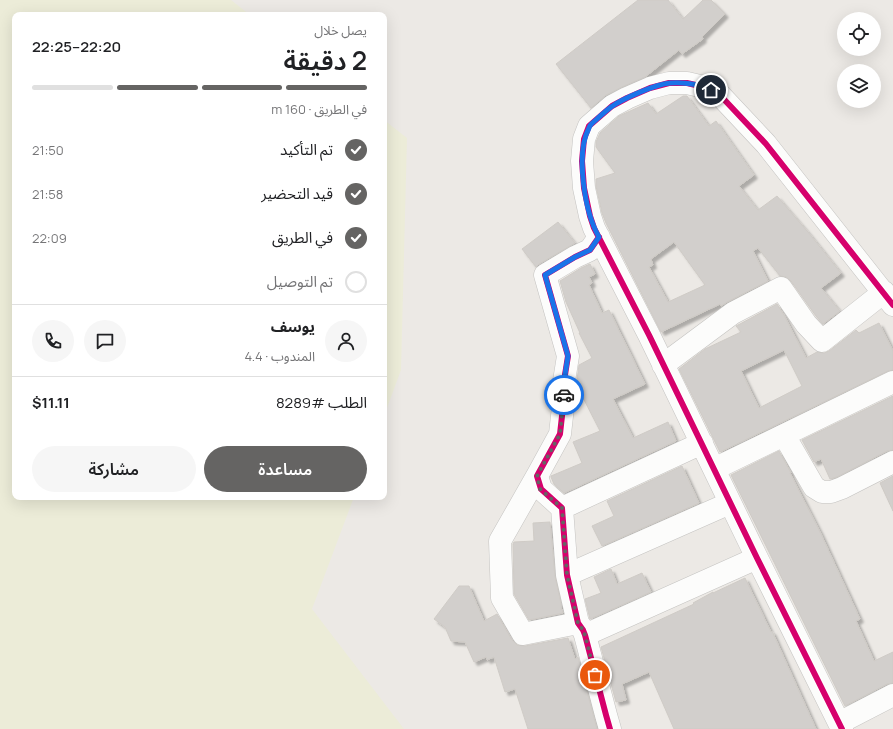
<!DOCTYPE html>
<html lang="ar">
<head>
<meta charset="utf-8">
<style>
	:root { --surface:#fff; --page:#f6f6f6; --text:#202124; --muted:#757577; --line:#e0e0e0; --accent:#656463 }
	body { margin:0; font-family:Manrope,"Noto Sans Arabic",sans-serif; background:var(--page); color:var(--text); direction:rtl; height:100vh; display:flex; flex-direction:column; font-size:15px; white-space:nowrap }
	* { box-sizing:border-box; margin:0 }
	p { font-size:13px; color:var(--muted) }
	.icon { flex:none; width:22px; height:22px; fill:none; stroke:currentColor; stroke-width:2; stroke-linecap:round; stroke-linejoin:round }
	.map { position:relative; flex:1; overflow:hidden; direction:ltr }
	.details { position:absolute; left:12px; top:12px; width:375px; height:488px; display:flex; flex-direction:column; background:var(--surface); border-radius:8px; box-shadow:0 4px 16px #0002; direction:rtl }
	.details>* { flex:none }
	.fabs { position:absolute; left:837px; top:12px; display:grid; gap:8px }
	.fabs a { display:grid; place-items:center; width:44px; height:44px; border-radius:50%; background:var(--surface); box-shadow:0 4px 16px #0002; font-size:20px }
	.pin { position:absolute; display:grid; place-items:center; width:34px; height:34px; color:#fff; margin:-17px; border:2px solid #fff; border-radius:50%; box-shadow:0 1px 4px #0007 }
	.courier { position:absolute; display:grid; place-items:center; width:40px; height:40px; margin:-20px; border:3px solid #1a73e8; border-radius:50%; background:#fff; color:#222; box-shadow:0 1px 5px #0007 }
	.overview em { font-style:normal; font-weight:600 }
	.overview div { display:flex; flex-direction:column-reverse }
	.overview { display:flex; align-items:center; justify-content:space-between; height:68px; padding:0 20px }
	h1 { font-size:26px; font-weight:600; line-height:30px }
	.bar { display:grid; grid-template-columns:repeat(4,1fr); gap:6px 4px; align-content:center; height:48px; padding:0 20px }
	.bar i { height:5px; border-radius:3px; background:var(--line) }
	.bar .current { background:var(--accent) }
	.bar p { grid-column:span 4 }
	.line { display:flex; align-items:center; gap:10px; padding:0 20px; border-top:1px solid var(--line) }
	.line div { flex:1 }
	.round { display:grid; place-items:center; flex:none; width:42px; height:42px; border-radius:21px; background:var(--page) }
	ol { padding:0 20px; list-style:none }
	li { display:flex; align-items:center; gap:12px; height:44px }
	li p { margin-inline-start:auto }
	li .icon { padding:4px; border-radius:50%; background:var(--accent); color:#fff; stroke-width:4 }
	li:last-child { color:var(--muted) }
	li i { width:22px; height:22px; border:2px solid var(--line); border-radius:50% }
	.primary-button { display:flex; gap:8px; margin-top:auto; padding:8px 20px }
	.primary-button a { flex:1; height:46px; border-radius:24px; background:var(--accent); color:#fff; font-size:16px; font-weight:600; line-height:46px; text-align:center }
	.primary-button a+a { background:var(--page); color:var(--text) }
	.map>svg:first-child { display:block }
</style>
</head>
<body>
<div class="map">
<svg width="893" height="729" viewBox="0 0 893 729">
	<defs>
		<filter id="shadow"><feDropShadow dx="3.5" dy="3.5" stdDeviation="1" flood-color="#0004"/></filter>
	</defs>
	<rect width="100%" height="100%" fill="#ece9e5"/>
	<path fill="#ececd8" d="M0 0H231L250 15H15V497H354L312 609 404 729H0Z
		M384 120 407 138 401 370 384 416Z"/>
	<path fill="#d2cfcc" stroke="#cfcbc6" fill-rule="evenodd" filter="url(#shadow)" d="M638 0H668L683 19 703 0H711L725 14 702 37 703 39 682 54 679 50 645 77 622 87 606 95 591 108 556 64Z
		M683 96H687L709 126 716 121 754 175 739 186 758 210 777 196 808 232 841 273 821 288 840 311 823 324 816 316 791 281 786 277 780 276 758 248 753 251 768 281 727 302 721 306 720 304 661 332 606 223 602 213 596 186V179L615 173 596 147V142L600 133 619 116 648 103 656 114ZM674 242 705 285 668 302 649 267 653 265 651 259Z
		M558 222 575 243 539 264 536 267 522 249Z
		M590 264 595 274 589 277 592 283 589 285 602 313 609 310 645 384 613 399 633 438 668 422 676 441 564 493 554 484 551 477V476L582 463 573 442 600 431 577 386 576 387 579 365 592 358 579 333H580L566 302 560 281 581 268Z
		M777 304 784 315 806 358 817 352 824 353 829 351 856 330 859 333 879 323 893 351V370L888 371 720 452 679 369 705 349 741 332 736 326 740 324ZM784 350 802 386 759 408 741 371Z
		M893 396V450L887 451 837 477 830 479 821 459 814 462 802 440Z
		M779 451 791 473H790L820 532 860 619 856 621 874 661 893 652V683L887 684 845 706 731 475Z
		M682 466 699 503 602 546 592 526 614 516 607 501Z
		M893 476V511L880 483Z
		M550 522 555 576 561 603V610L562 609 563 613 529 620 514 594 513 544 514 542 534 541 533 523Z
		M611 569 617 584 642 573 651 592 590 619 585 599 601 593 594 577Z
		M745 578 771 632 772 631 816 729H674L649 672 622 684 626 700 616 702 601 647 694 604 693 603 713 592V593Z
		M459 586H469L484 621 497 614 512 640 517 645 525 646 568 638 575 659 578 657 597 729H528L515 689 505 692 494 657 487 660 486 657 474 662 465 642 451 641 445 627 434 619Z"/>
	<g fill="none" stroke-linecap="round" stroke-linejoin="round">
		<g stroke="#c4c3c1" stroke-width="23">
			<path id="minor" d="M599 237 590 250 575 257 545 275 568 356 564 381V398L560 434 537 476 541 489 562 508 567 575 578 623 583 630 585 635 606 715 610 729
				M663 365 733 313 781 288 806 324 822 341 884 292
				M784 435 814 487 822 492H831L842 488 893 462
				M714 469 893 382
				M537 476 500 541 502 598 523 634 578 623
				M562 508 702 443
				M567 575 730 503
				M585 635 757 558
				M839 723 893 695
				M842 729 757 558 649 335 594 228 590 216 584 188 582 161 584 139 589 126 612 106 627 98 650 88 669 83H687L704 87 719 94 766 144 893 305"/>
		</g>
		<use href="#minor" stroke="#fcfcfb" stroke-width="22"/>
		<g stroke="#fff" stroke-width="8">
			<path id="cycleway" d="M599 237 590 250 575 257 545 275 568 356 564 381V398L560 434 537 476 541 489 562 508 567 575 578 623 583 630 585 635 606 715 610 729
				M842 729 757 558 649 335 594 228 590 216 584 188 582 161 584 139 589 126 612 106 627 98 650 88 669 83H687L704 87 719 94 766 144 893 305"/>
		</g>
		<use href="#cycleway" stroke="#d6006c" stroke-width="6"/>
	</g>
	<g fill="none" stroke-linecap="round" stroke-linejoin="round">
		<path stroke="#656463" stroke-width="4" stroke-dasharray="0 7.2" d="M564 395 560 434 537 476 540 489 562 508 567 575 578 623 583 630 585 635 595 675"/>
		<path stroke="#1a73e8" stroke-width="5" d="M564 395V381L568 356 545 275 575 257 590 250 599 237C585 213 575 154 589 128 590 124 594 122 597 119 601 115 606 111 611 107 622 99 656 84 670 83 684 82 698 84 711 90"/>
	</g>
</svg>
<div class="fabs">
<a><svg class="icon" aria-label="locate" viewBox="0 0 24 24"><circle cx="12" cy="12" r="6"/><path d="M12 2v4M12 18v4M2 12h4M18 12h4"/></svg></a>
<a><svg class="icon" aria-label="layers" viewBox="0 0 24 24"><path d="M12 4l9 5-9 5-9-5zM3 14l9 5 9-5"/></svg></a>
</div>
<div class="pin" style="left:595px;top:675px;background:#ea580c"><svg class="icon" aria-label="bag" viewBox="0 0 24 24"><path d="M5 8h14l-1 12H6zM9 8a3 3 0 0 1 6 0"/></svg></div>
<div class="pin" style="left:711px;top:90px;background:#1f2937"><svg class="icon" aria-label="home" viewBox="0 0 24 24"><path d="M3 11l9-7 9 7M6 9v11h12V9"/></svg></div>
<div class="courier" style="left:564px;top:395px"><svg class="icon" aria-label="car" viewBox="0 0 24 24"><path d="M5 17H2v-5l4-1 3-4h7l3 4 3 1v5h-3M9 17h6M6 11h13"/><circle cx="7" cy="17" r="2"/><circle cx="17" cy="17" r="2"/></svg></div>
<section class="details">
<div class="overview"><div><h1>2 دقيقة</h1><p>يصل خلال</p></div><em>22:20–22:25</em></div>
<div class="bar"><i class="current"></i><i class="current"></i><i class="current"></i><i></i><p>في الطريق · 160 m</p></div>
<ol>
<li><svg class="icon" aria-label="check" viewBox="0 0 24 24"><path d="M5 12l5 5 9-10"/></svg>تم التأكيد<p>21:50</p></li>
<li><svg class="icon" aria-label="check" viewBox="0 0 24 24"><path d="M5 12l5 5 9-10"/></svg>قيد التحضير<p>21:58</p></li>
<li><svg class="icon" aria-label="check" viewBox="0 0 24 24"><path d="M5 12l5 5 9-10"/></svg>في الطريق<p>22:09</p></li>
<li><i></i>تم التوصيل</li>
</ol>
<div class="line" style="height:72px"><a class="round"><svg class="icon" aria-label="person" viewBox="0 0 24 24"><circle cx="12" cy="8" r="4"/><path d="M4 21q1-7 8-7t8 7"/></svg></a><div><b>يوسف</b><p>المندوب · 4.4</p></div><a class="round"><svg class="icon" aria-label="chat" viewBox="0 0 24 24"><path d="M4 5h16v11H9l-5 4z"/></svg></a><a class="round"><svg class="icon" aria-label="phone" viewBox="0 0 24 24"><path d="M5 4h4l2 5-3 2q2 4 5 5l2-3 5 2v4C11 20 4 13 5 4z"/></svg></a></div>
<div class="line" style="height:52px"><div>الطلب #8289</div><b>$11.11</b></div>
<div class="primary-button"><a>مساعدة</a><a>مشاركة</a></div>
</section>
</div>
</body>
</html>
